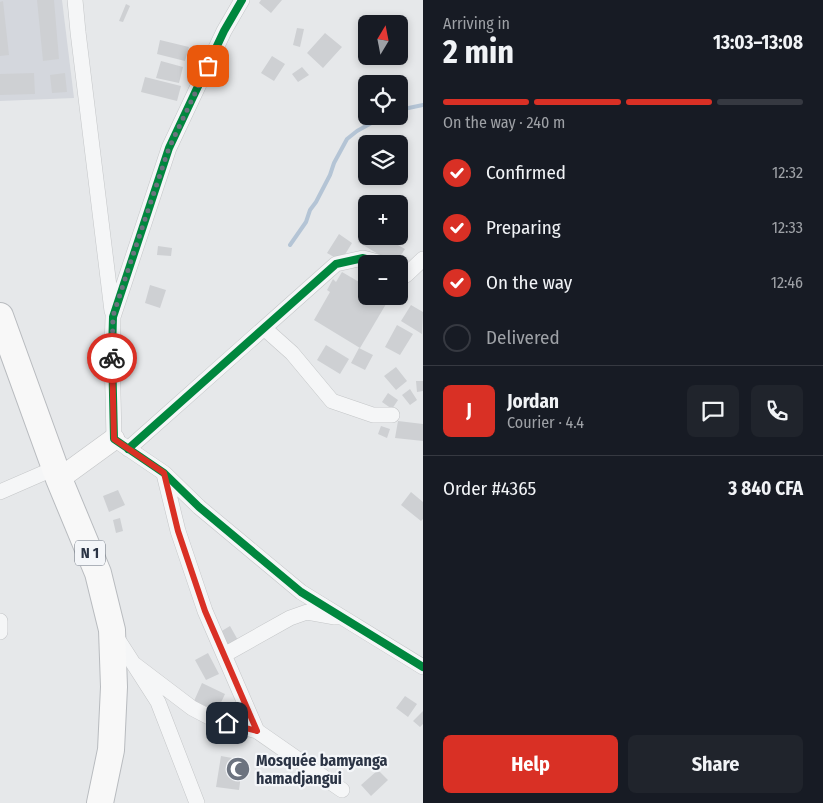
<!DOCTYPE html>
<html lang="en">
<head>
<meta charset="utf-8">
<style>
	:root { --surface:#171b24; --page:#20242c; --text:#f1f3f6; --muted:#9ea1a6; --line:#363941; --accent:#d93025 }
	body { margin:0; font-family:"Fira Sans Condensed",sans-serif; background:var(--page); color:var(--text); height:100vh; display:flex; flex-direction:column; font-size:19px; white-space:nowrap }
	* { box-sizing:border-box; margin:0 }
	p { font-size:16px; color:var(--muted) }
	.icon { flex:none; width:28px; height:28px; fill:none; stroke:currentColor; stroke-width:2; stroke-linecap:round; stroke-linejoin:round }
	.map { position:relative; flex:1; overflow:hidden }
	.sheet { display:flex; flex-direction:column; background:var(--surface); width:400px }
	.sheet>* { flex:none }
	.needle { width:32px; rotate:10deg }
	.buttons { position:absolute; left:358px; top:15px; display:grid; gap:10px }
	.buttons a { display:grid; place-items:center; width:50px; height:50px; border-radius:8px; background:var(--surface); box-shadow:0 2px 8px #0003; font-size:25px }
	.pin { position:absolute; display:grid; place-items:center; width:42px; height:42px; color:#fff; margin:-21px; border-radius:10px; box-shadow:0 2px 8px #0006 }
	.courier { position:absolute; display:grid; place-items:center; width:50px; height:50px; margin:-25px; border:4px solid #d93025; border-radius:50%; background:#fff; color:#222; box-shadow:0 1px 6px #0007 }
	.headline em { font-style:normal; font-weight:700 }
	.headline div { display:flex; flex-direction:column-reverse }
	.headline { display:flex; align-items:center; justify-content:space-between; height:85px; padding:0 20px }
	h1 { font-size:32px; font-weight:700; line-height:38px }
	.bar { display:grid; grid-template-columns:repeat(4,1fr); gap:8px 5px; align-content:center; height:60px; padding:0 20px }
	.bar i { height:6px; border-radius:4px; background:var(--line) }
	.bar .current { background:var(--accent) }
	.bar p { grid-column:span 4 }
	.line { display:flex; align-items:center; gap:12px; padding:0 20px; border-top:1px solid var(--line) }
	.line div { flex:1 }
	.round { display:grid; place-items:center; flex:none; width:52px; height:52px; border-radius:8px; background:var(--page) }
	ol { padding:0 20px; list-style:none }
	li { display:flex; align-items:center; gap:15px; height:55px }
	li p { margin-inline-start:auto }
	li .icon { padding:5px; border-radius:50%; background:var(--accent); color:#fff; stroke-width:4 }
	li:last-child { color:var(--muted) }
	li i { width:28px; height:28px; border:2px solid var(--line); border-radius:50% }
	.primary-button { display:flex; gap:10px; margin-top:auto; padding:10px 20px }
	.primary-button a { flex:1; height:58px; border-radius:8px; background:var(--accent); color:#fff; font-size:20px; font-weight:700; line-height:58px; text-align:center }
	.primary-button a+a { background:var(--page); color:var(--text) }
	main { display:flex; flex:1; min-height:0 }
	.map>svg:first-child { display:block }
</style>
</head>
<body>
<main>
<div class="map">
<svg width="423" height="803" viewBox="0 0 423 803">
	<rect width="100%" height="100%" fill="#e6e8ea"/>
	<path fill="#d4d7dd" d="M0 0H62L74 98 0 101Z"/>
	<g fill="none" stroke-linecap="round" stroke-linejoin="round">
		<path stroke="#b4c4d5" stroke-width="4" d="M399 110 423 105
			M290 245 306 222 310 210 316 202 330 175 334 163 347 139 357 131 384 116"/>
	</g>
	<path fill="#ced0d3" d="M37 0H54L59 59 43 61Z
		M261 0H282L271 13 259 3Z
		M3 1 9 55 0 56V2Z
		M126 4 130 6 123 22 119 21Z
		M297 28 304 29 300 47 293 45Z
		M325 33 342 47 323 68 307 53Z
		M160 40 189 47 185 61 157 54Z
		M272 56 285 64 274 81 261 73Z
		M161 61 183 67 179 83 156 78Z
		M302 67 309 75 298 82 292 74Z
		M34 73 35 94 0 95V74Z
		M65 73 67 92 52 93 50 75Z
		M145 77 181 86 177 101 141 92Z
		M366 227V236H382L405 249 395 264 358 242Z
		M339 234 352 243 341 261 327 253Z
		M158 246 172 248 171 256 157 255Z
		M342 272 366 286V296H383L389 299 360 348 314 320 330 292 327 290 333 279 336 282Z
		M150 285 166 290 160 308 145 303Z
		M411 305 423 312 422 334 401 321Z
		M397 325 413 334 400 355 385 347Z
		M326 345 349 359 340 374 317 360Z
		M359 348 373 355 365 370 351 363Z
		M396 367 407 381 396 390 384 376Z
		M416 381H423V391L417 392Z
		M410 389 417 400 410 405 402 395Z
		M388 393 398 400 392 409 382 402Z
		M398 421 423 424V441L395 438Z
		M381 426 390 429 387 438 378 434Z
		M118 490 125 505 109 512 103 496Z
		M411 492 423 502V519L421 521 401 505Z
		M120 518 123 531 116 533 113 520Z
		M230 626 239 642 229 648 220 632Z
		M208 653 219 674 206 680 195 660Z
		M202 683 225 694 217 711 194 701Z
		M405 696 417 704 408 717 396 708Z
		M423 711V724L420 727 413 721Z
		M221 756 243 760 239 790 216 787Z
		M378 770 388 780 371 796 361 785Z"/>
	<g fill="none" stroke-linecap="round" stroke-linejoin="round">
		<g stroke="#c4c6c8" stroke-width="16">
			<path id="street" d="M75 0 78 32 112 311
				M242 0 224 31 169 148 113 317 112 351 114 439 164 473 199 507 301 592 423 667
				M406 275 423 259
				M264 328 292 353 332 401 373 415H392
				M128 449 336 264 363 258 385 264
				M164 474 178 531 205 611 257 731
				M0 492 55 468
				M0 621V632
				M115 635 158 702 197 803
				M224 655 290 618 307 612 335 617
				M134 664 192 708 211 718 257 731 342 790"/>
		</g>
		<g stroke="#c4c6c8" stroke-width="22">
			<path id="secondary" d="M59 479 114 439"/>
		</g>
		<g stroke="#b8bbbf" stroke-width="28">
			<path id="highway" d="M0 316 59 479 98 573 112 630 114 687 111 750 100 803"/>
		</g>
		<use href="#street" stroke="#f5f6f7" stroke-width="15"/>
		<use href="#secondary" stroke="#f8f8f8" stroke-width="21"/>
		<use href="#highway" stroke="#f8f8f8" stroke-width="26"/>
		<g stroke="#f4f6f9" stroke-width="11">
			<path id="cycleway" d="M242 0 224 31 169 148 113 317 112 351 114 439 164 473 199 507 301 592 423 667
				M128 449 336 264 363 258 385 264"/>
		</g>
		<use href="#cycleway" stroke="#00873e" stroke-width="8"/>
	</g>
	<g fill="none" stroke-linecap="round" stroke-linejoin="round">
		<path stroke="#6c737f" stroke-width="5" stroke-dasharray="0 9" d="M112 358 113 316 130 264 169 148 208 66"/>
		<path stroke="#d93025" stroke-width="6" d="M112 358 114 439 164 473 178 531 205 611 257 731 227 723"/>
	</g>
	<defs>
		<g id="mosque-disc" transform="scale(1.25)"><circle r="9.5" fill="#6c737f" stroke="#f4f6f9"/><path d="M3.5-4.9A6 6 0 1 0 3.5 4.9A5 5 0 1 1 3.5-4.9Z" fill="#fff"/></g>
	</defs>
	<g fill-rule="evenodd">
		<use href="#mosque-disc" x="238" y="769"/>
	</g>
	<g text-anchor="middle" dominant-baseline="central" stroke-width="4.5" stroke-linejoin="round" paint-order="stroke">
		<rect fill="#f4f6f9" stroke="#676e7b" stroke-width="1" x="75" y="540.5" width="30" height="25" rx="4"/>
		<g font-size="15" font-weight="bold" fill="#2b3445">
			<text x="90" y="553">N 1</text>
		</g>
		<g font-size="16" font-weight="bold" fill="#2b3445" stroke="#f4f6f9" text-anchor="start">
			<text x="256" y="760">Mosquée bamyanga<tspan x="256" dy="18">hamadjangui</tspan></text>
		</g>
	</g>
</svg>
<div class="buttons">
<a><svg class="needle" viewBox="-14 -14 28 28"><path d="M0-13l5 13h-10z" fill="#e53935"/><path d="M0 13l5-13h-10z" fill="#9ea1a6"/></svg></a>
<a><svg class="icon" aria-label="locate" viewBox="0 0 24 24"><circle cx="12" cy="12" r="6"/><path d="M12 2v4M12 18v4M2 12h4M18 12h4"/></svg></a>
<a><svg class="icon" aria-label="layers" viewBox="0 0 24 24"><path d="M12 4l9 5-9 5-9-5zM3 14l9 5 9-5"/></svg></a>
<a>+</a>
<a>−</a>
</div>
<div class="pin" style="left:208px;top:66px;background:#ea580c"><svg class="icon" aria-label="bag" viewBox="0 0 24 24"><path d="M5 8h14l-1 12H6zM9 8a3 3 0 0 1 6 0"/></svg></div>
<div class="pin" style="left:227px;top:723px;background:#1f2937"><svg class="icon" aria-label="home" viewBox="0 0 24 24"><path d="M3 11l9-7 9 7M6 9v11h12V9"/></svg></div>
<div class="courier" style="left:112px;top:358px"><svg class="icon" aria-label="bike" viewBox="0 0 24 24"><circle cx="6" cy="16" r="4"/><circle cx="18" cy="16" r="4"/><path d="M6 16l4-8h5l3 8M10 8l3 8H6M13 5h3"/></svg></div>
</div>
<section class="sheet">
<div class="headline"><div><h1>2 min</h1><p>Arriving in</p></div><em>13:03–13:08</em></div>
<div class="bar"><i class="current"></i><i class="current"></i><i class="current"></i><i></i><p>On the way · 240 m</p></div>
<ol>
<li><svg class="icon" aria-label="check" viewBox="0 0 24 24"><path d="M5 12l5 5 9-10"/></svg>Confirmed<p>12:32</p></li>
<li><svg class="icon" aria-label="check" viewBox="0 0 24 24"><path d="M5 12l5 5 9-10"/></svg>Preparing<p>12:33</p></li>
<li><svg class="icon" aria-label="check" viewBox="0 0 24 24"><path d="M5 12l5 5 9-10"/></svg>On the way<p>12:46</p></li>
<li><i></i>Delivered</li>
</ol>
<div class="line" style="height:90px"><b class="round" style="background:var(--accent);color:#fff">J</b><div><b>Jordan</b><p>Courier · 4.4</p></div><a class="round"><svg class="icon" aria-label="chat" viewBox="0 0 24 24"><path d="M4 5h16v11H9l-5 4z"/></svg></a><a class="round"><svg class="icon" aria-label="phone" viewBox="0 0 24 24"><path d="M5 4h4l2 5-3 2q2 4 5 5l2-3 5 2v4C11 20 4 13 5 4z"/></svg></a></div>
<div class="line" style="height:65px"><div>Order #4365</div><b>3 840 CFA</b></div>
<div class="primary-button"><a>Help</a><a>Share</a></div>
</section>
</main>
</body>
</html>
